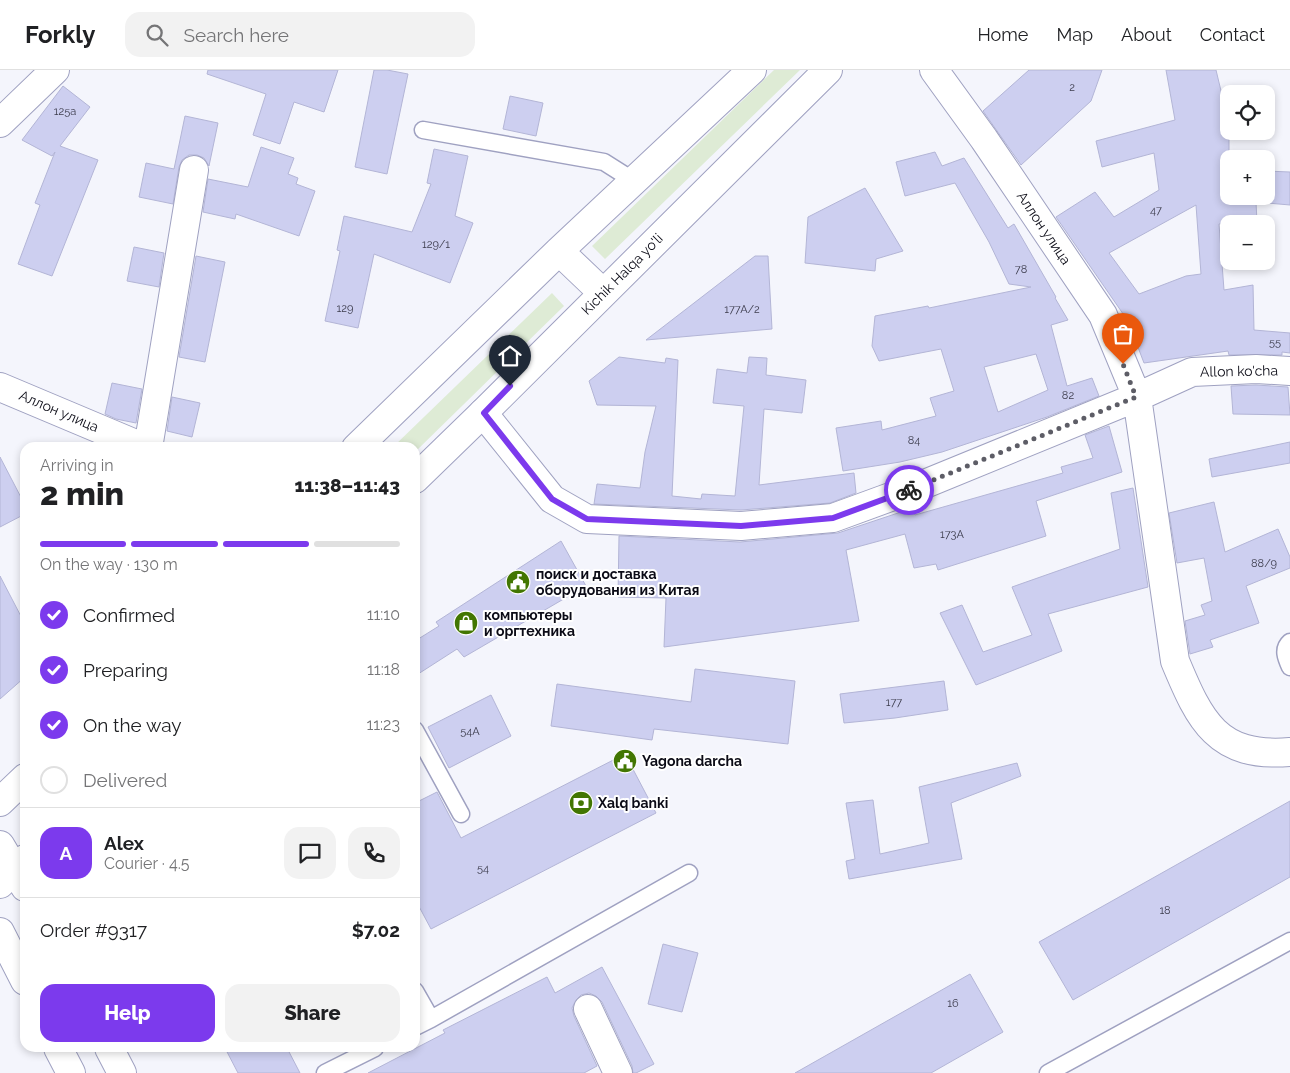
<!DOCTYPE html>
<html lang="en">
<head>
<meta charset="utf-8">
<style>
	:root { --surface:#fff; --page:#f2f2f2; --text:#202124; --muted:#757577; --line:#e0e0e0; --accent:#7c3aed }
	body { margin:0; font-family:Raleway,sans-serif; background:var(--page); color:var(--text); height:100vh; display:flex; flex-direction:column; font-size:19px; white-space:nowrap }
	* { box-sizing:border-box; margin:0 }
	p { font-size:16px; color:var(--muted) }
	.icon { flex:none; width:28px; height:28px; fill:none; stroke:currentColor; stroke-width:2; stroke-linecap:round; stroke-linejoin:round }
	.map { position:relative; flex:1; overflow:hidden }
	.sheet { position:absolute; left:20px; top:372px; width:400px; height:610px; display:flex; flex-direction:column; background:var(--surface); border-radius:15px; box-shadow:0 2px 8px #0003 }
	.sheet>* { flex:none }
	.fabs { position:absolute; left:1220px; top:15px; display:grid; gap:10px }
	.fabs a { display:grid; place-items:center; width:55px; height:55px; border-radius:10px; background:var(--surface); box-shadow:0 2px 8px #0003; font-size:25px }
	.pin { position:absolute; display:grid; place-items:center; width:42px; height:42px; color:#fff; margin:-51px -21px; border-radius:50% 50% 50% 0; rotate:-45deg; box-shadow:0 0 5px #0007 }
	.pin .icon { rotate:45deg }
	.courier { position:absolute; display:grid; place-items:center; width:50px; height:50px; margin:-25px; border:4px solid #7c3aed; border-radius:50%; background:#fff; color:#222; box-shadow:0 1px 6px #0007 }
	.headline em { font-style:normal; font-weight:800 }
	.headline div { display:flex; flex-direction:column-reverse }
	.headline { display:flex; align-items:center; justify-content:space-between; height:85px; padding:0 20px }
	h1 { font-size:32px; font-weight:800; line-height:38px }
	.bar { display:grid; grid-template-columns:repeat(4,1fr); gap:8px 5px; align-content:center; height:60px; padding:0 20px }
	.bar i { height:6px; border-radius:4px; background:var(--line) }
	.bar .current { background:var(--accent) }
	.bar p { grid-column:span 4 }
	.line { display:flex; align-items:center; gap:12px; padding:0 20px; border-top:1px solid var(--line) }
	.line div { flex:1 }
	.round { display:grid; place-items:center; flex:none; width:52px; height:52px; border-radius:15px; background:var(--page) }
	ol { padding:0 20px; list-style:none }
	li { display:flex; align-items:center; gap:15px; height:55px }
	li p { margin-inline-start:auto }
	li .icon { padding:5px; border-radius:50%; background:var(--accent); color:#fff; stroke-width:4 }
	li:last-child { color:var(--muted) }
	li i { width:28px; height:28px; border:2px solid var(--line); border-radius:50% }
	.action { display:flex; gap:10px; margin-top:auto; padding:10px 20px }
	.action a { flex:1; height:58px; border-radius:15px; background:var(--accent); color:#fff; font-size:20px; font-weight:800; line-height:58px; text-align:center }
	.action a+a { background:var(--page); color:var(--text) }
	header { display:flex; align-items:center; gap:30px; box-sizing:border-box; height:70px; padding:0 25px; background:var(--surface); border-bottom:1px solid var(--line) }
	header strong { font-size:24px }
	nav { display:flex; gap:28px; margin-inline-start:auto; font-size:18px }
	.search { width:350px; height:45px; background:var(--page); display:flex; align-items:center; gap:12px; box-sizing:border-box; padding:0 18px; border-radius:15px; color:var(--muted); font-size:19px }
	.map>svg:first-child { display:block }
</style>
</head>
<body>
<header>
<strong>Forkly</strong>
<div class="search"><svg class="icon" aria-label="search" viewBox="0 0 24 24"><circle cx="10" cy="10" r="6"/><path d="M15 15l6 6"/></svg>Search here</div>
<nav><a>Home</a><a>Map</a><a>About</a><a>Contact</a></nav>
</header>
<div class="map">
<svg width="1290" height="1003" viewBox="0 0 1290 1003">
	<rect width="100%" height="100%" fill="#f4f5fc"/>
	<path fill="#deebd5" d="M774 0H800L605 189 592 176Z
		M552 223 564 236 415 382V378L393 377Z"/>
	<path fill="#cdcff0" stroke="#b3b5d6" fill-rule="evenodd" d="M208 0H338L324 42 294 32 280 74 253 65 266 24 207 4Z
		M374 0H387L408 4 387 104 355 97Z
		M1029 0H1102L1091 31 1021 95 983 41Z
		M1166 0H1216L1222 25 1229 24V86L1237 85 1238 89H1229V126H1266V101L1290 102V135L1256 132 1257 152 1219 154 1224 220 1253 215 1254 260 1290 263V283L1282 282V285H1229L1228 281 1144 293 1128 251 1056 147 1095 122 1114 147 1159 120 1154 83 1102 97 1096 71 1175 50ZM1196 135 1201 204 1186 206 1139 224 1109 183Z
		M63 16 90 37 60 76 98 90 52 206 18 194 40 135 35 133 55 82 52 86 22 70Z
		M510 26 543 33 536 66 503 59Z
		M185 46 218 53 209 96 204 88 197 85H189L182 90 179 97 173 134 139 127 146 93 174 99Z
		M261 77 294 88 288 104 298 108 296 114 315 121 299 166 236 144 235 149 203 142 208 109 248 117Z
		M434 79 468 86 455 146 473 153 450 213 374 184 358 258 325 251 340 181 337 180 344 146 412 162 431 114 427 113Z
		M935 82 942 96 964 88 1008 158 1014 154 1056 227 1055 228 1068 250 1051 255 1067 316 1092 308 1099 326 1047 347 942 382 900 392 843 401 836 358 881 351 882 360 936 346 930 328 954 321 941 279 879 291 872 276 875 246 928 236 929 238 1031 217 1009 214 989 172 955 113 905 126 896 92ZM1036 284 1048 320 998 342 984 297Z
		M865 118 903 181 876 189 875 201 805 193 808 147Z
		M134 177 164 183 159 217 127 211Z
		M196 186 225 192 205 292 179 287Z
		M755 186H768L772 259 646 270Z
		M619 287 665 293 666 288 678 290 672 426 701 429 702 424 735 426 744 336 713 333 717 299 747 303 749 287 767 288 766 305 806 310 802 343 764 339 759 415 854 403 856 423 830 433 741 440 594 434 597 414 640 418 645 382 656 336 597 335 589 311Z
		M112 313 142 319 136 353 116 349 105 344Z
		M1256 315 1288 317 1290 345 1233 344 1231 316Z
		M172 327 200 333 192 367 167 361Z
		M1109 356 1122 402 1036 431 1046 466 938 500 936 494 914 498 905 464 846 480 859 551 664 577 666 528 618 527 619 466 740 472 838 463 913 438 915 445 1063 403 1061 397 1093 388 1085 365Z
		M1290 372V393L1212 407 1209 389Z
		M0 387 25 435V444L0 457Z
		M1133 418 1148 517 1048 544 1062 581 976 615 940 543 962 535 983 582 1032 565 1012 517 1120 479 1111 423Z
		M1214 432 1225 482 1278 459 1290 487V498L1246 516 1259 553 1210 570 1213 577 1190 584 1185 551 1205 545 1201 535 1212 531 1204 488 1177 493 1169 443Z
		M561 471 586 516 464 587 457 579 415 606V571L439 556 436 552Z
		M0 506 25 554V607L0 629Z
		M695 599 795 611 788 674 654 659 652 670 551 656 557 614 691 632Z
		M944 611 948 640 895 648 844 653 840 624Z
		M491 625 511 666 449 698 428 657Z
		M625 684 656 743 431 859 415 829V733L437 722 461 768Z
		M1017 693 1021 706 951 733 962 789 849 809 846 791 855 789 846 733 873 730 880 784 929 773 919 717Z
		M1290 731V807L1073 930 1039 872Z
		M663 874 698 883 682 942 648 934Z
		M602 897 654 994 636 1003H633L632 996 602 932 596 926 589 923 581 925 576 930 572 938 574 946 597 996 584 1003H368L445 963 443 960 547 907 555 923Z
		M970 904 1003 962 931 1003H795Z
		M225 978H287L300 1003H238Z"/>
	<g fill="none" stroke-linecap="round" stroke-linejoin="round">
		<g stroke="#9fa1c1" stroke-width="19">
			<path id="lane" d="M423 60 604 92 634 111
				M1290 572C1282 579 1286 588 1290 597
				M415 660 461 744
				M415 921 431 949 415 957
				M431 949 689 803
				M325 1003 375 978
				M1048 1003 1290 871"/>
		</g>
		<g stroke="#9fa1c1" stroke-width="30">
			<path id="street" d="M934 0 984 69 1103 245 1137 327 1175 591C1200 651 1217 688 1290 682
				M0 53 55 0
				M0 317 145 378
				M483 343 552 429 587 449 741 456 833 448 915 418 1137 327 1192 302 1256 299 1290 301
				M148 378 194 100
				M588 939 618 1003"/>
		</g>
		<g stroke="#9fa1c1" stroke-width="30">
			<path id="secondary" d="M0 775 25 817
				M0 862 25 911
				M58 978 71 1003
				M109 978 122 1003"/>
		</g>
		<g stroke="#9fa1c1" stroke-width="30">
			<path id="highway" d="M559 181 603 223
				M356 378 559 181 752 0
				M415 409 483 343 828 0
				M0 732 25 708
				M0 814 25 789"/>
		</g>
		<use href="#lane" stroke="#fff" stroke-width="16"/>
		<use href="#street" stroke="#fff" stroke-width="28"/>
		<use href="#secondary" stroke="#fff" stroke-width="28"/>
		<use href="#highway" stroke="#fff" stroke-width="28"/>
	</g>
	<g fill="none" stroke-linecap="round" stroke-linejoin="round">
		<path stroke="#5d5d66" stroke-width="5" stroke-dasharray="0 9" d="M909 420 1136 327 1123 294"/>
		<path stroke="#7c3aed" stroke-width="6" d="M510 316 484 343 552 429 587 449 741 456 833 448 909 420"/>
	</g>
	<defs>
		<g id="civic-disc" transform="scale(1.25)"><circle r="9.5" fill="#427602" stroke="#fff"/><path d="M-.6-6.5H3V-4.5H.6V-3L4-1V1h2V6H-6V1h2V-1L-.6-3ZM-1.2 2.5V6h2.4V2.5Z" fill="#fff"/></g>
		<g id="shop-disc" transform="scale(1.25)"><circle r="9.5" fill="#427602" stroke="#fff"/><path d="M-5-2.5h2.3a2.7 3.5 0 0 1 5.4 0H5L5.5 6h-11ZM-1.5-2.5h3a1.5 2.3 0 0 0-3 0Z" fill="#fff"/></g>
		<g id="bank-disc" transform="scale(1.25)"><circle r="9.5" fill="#427602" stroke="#fff"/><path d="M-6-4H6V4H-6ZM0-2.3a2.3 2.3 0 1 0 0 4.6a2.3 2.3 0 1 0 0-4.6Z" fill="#fff"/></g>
	</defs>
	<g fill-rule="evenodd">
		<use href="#civic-disc" x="518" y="512"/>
		<use href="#shop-disc" x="466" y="553"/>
		<use href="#civic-disc" x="625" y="691"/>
		<use href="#bank-disc" x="581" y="733"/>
	</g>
	<g text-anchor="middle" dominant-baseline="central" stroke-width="4" stroke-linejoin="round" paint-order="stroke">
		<g font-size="11" fill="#3c3c4c">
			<text x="1072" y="17">2</text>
			<text x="65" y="41">125a</text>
			<text x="1156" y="140">47</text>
			<text x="436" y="174">129/1</text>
			<text x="1021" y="199">78</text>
			<text x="345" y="238">129</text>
			<text x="742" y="239">177A/2</text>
			<text x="1275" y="272">55</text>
			<text x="1068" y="325">82</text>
			<text x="914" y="370">84</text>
			<text x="952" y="464">173A</text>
			<text x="1264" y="493">88/9</text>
			<text x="894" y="632">177</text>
			<text x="470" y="661">54A</text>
			<text x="483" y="798">54</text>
			<text x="1165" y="840">18</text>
			<text x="953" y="933">16</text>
		</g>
		<g font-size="14" fill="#0b0b16" stroke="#fff">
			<text transform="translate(1044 158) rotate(56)">Аллон улица</text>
			<text transform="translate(622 204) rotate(-45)">Kichik Halqa yo'li</text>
			<text transform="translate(1239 301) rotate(-1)">Allon ko'cha</text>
			<text transform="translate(59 341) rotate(23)">Аллон улица</text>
		</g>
		<g font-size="14" font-weight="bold" fill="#0b0b16" stroke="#fff" text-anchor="start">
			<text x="536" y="504">поиск и доставка<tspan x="536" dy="16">оборудования из Китая</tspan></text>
			<text x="484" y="545">компьютеры<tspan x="484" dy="16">и оргтехника</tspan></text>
			<text x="642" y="691">Yagona darcha</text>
			<text x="598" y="733">Xalq banki</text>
		</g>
	</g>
</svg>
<div class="fabs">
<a><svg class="icon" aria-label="locate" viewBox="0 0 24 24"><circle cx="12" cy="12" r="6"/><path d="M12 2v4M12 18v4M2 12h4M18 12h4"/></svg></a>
<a>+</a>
<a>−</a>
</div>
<div class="pin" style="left:1123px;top:294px;background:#ea580c"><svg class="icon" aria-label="bag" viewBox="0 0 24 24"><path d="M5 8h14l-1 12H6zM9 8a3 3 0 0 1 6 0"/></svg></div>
<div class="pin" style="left:510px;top:316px;background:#1f2937"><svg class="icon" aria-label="home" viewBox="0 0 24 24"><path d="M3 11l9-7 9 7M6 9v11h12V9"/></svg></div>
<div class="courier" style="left:909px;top:420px"><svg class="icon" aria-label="bike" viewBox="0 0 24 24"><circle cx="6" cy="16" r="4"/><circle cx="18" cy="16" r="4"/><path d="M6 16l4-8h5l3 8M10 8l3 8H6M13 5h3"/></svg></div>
<section class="sheet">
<div class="headline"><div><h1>2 min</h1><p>Arriving in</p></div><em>11:38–11:43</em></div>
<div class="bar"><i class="current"></i><i class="current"></i><i class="current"></i><i></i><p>On the way · 130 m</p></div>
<ol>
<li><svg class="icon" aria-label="check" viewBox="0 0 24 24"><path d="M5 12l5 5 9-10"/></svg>Confirmed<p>11:10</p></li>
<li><svg class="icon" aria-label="check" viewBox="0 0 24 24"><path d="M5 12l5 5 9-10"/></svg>Preparing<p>11:18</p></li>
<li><svg class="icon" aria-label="check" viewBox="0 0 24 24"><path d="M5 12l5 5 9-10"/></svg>On the way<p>11:23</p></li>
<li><i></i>Delivered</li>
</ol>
<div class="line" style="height:90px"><b class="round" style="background:var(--accent);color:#fff">A</b><div><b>Alex</b><p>Courier · 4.5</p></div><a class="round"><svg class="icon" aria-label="chat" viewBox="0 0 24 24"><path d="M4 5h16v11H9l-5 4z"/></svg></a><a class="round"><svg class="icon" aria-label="phone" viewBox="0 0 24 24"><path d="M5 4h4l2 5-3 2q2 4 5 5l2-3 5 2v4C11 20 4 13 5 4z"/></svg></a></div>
<div class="line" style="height:65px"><div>Order #9317</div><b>$7.02</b></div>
<div class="action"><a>Help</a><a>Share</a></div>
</section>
</div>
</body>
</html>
